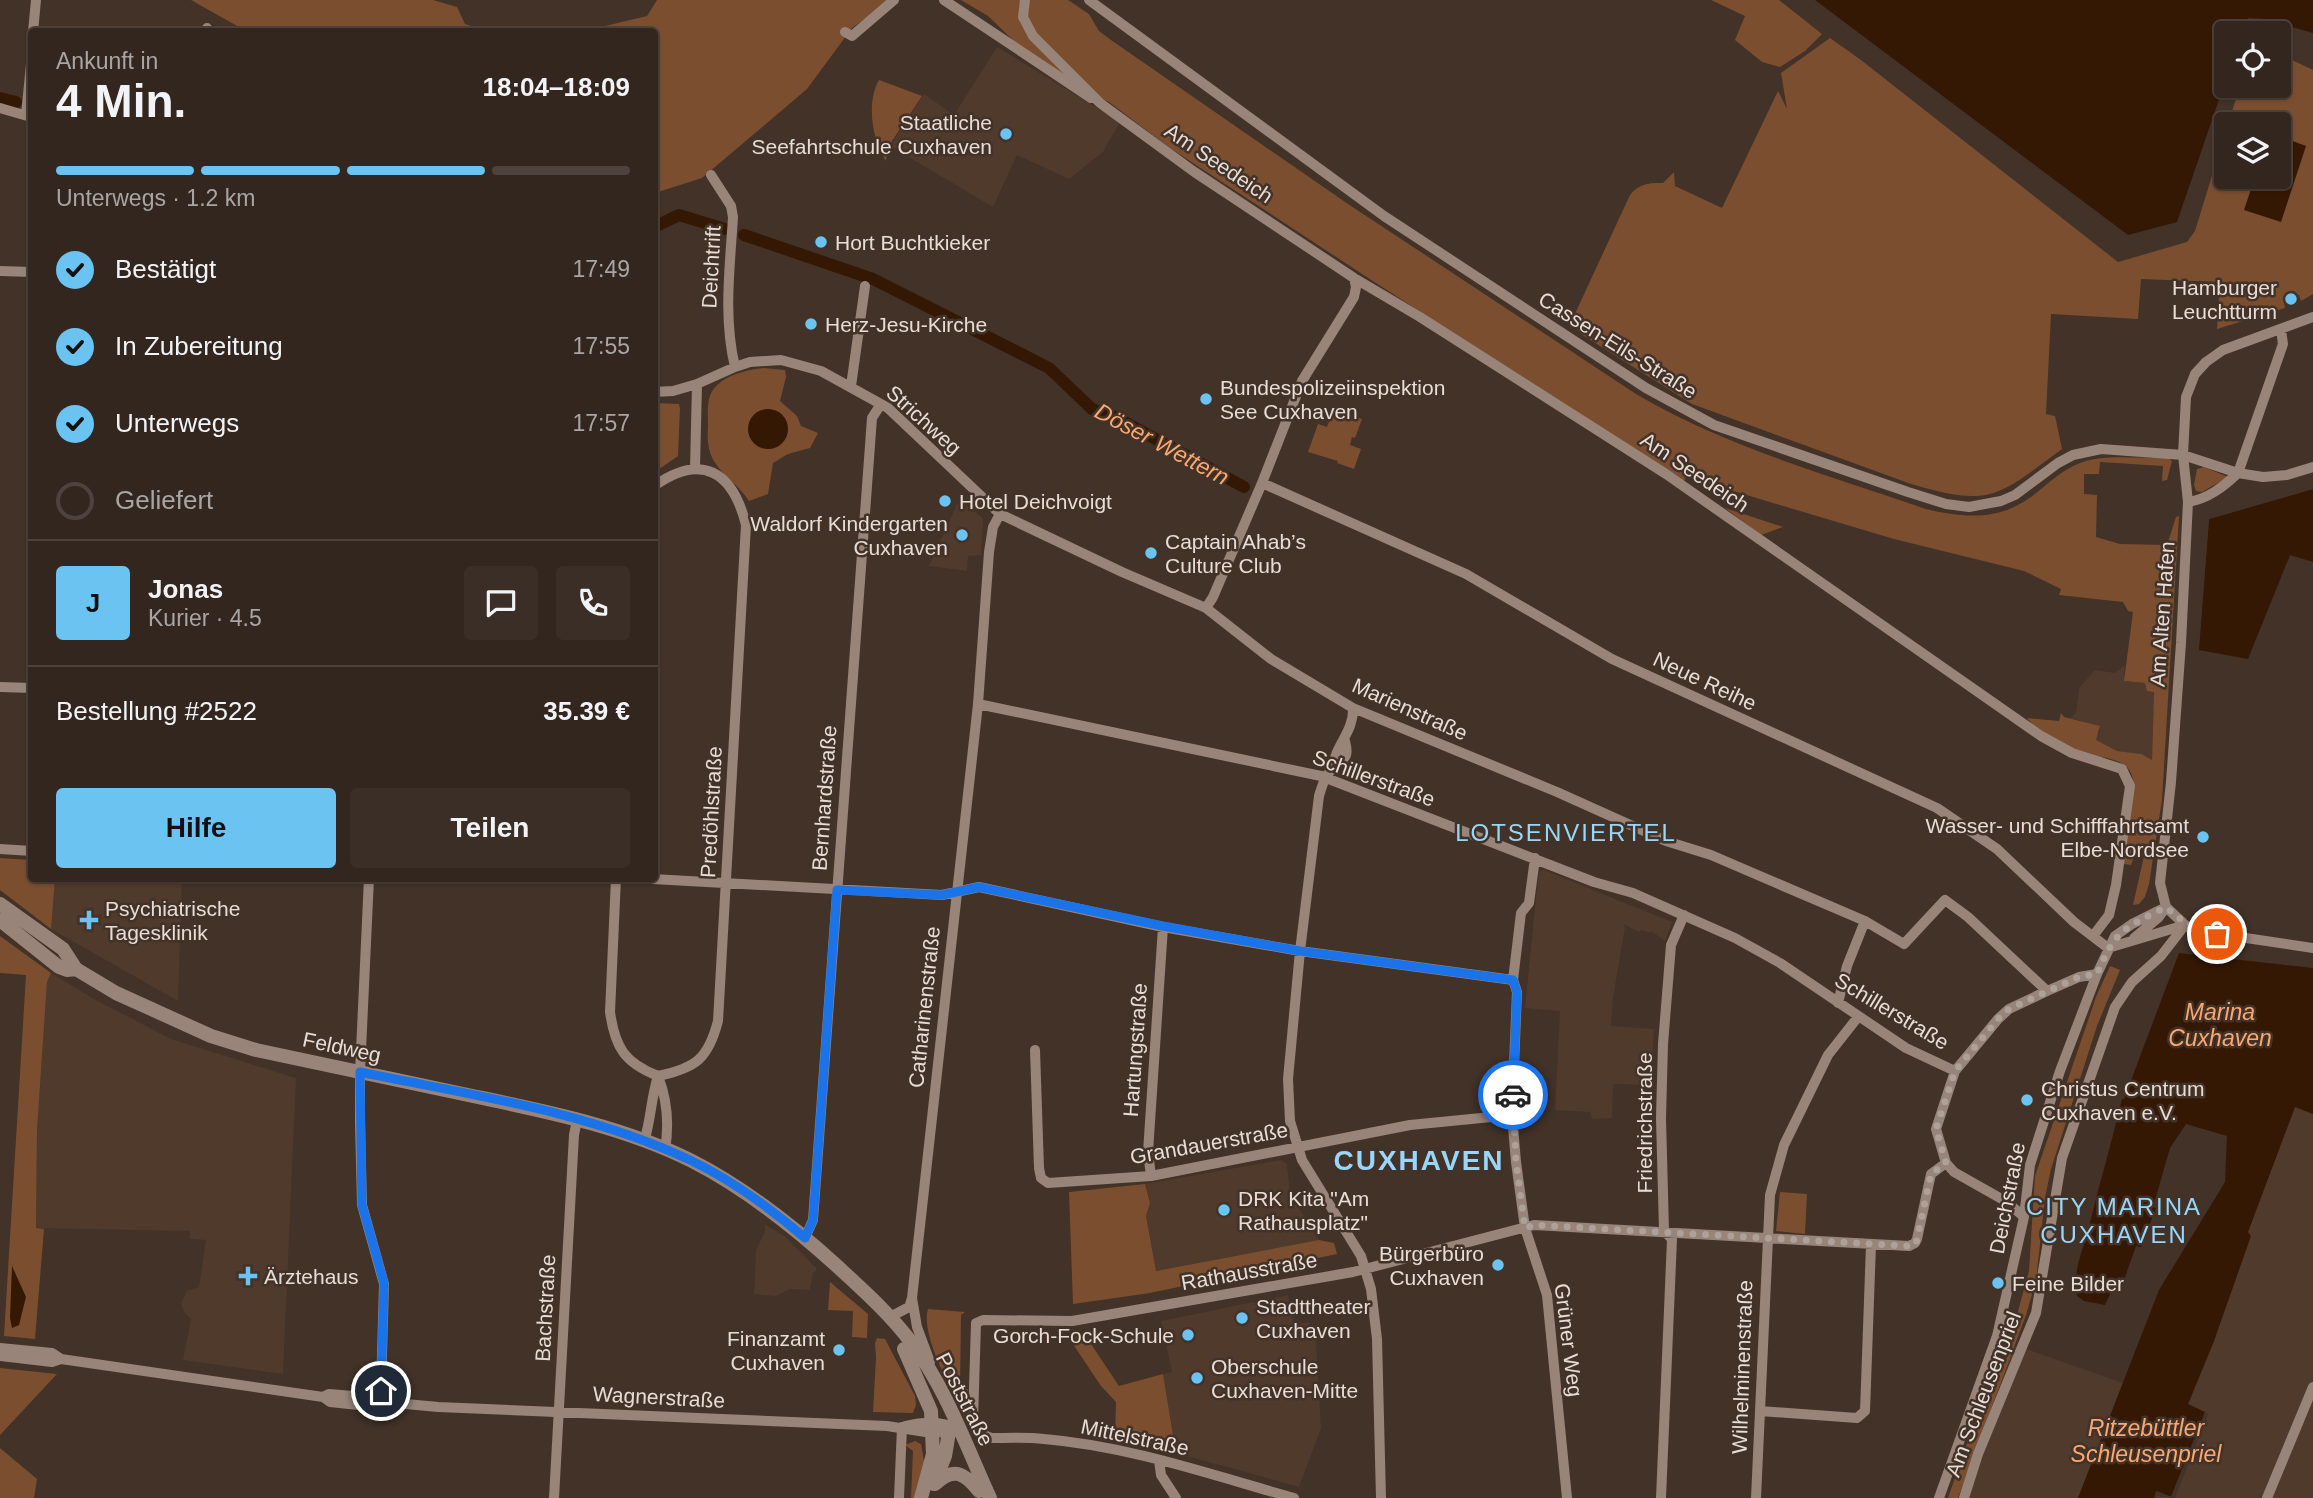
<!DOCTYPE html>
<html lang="de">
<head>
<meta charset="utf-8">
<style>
	:root { --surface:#32261e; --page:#3a2e27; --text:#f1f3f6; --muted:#a8a5a4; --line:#4d433c; --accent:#6ac3f1 }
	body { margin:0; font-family:Helvetica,sans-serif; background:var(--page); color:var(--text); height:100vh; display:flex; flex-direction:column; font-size:26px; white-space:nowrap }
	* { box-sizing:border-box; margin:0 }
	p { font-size:23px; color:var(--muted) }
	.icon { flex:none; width:38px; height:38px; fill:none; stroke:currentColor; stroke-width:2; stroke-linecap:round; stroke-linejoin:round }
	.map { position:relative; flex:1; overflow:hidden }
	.panel { position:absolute; left:28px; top:28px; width:630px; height:854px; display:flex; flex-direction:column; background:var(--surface); border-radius:7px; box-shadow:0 2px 5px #0004,0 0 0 2px var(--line) }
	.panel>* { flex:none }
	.controls { position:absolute; left:2214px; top:21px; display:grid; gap:14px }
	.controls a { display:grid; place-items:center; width:77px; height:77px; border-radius:7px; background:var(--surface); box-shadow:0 2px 5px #0004,0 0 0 2px var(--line); font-size:35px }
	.pin { position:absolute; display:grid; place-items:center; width:60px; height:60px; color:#fff; margin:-30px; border:4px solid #fff; border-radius:50%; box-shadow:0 2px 7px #0007 }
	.courier { position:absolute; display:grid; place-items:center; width:70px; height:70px; margin:-35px; border:5px solid #1a73e8; border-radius:50%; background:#fff; color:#222; box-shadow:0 2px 9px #0007 }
	.overview em { font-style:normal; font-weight:700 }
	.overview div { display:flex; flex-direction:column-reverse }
	.overview { display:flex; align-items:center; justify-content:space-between; height:119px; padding:0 28px }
	h1 { font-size:46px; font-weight:700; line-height:52px }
	.bar { display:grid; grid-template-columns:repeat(4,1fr); gap:10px 7px; align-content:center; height:84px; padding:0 28px }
	.bar i { height:9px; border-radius:5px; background:var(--line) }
	.bar .on { background:var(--accent) }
	.bar p { grid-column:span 4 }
	.line { display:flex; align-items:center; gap:18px; padding:0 28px; border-top:2px solid var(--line) }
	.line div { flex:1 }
	.round { display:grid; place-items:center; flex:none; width:74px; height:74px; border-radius:7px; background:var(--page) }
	ol { padding:0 28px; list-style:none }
	li { display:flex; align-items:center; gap:21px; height:77px }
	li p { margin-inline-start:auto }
	li .icon { padding:7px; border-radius:50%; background:var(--accent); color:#111; stroke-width:4 }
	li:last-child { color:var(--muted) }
	li i { width:38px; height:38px; border:4px solid var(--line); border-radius:50% }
	.primary-button { display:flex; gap:14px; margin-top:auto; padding:14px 28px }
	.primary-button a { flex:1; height:80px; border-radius:7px; background:var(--accent); color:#111; font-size:28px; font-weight:700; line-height:80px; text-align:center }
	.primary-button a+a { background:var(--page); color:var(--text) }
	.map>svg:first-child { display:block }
</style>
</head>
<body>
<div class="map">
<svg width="2313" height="1498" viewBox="0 0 2313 1498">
	<rect width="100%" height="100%" fill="#423228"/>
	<path fill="#503a2c" d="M997 47 1120 122 1103 152 1069 179 1017 155 993 207 890 146 924 94 954 115Z
		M959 500 983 518 981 555 968 556 967 571 929 566Z
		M2125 665 2124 681 2145 683 2154 691 2152 761 2140 754 2116 751 2095 740 2100 731 2099 726 2070 718 2076 713 2079 688 2095 670 2115 673Z
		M1544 870 1672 922 1665 941 1651 931 1650 933 1642 930 1639 932 1624 924 1625 927 1613 998 1611 1026 1654 1029 1651 1085 1613 1084 1612 1118 1592 1119 1590 1112 1555 1110 1560 1011 1525 1008 1536 898 1539 872Z
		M55 879H182L178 1001 51 929Z
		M51 973 94 999 171 1039 296 1078 283 1374 183 1360 191 1319 184 1312 181 1303 187 1291 199 1287 206 1240 190 1239V1231L36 1228 37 1130 47 982Z
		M2295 1107 2313 1114V1498H2154L2204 1412 2188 1405 2214 1341 2248 1232Z
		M1281 1160 1287 1164 1290 1194 1319 1240 1156 1271 1146 1216 1150 1203 1145 1184Z
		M765 1224 787 1238 817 1269 813 1273 810 1290 790 1289 776 1296 754 1294 756 1250 765 1232Z
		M1288 1295 1294 1325 1309 1322 1310 1327H1315L1321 1428 1299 1487 1176 1453 1163 1374 1172 1372 1161 1321Z
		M2014 1347 2029 1350 2123 1383 2078 1498H1958Z"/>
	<path fill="#7b4e30" d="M191 0H433L457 7 465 24 487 31H246Z
		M657 0H891L852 28 807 89 702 178 655 193 654 32H580L647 16Z
		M961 0H1068L1089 14 1099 31 1111 40 1348 204 1636 394C1726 447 1828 475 1926 509 1964 518 1998 521 2031 497 2047 485 2061 470 2080 463 2108 453 2139 460 2167 457L2172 461 2167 480 2162 481 2163 466 2100 462 2099 474H2084V494L2097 495 2096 537 2120 544 2167 545 2176 517 2179 516 2162 800 2149 884 2145 897 2139 904 2133 905 2144 856 2135 854 2131 865 2124 864 2133 780C2130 763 2118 761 2103 757L2102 758C2076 749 2044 741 2027 718L2059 721 2061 713 2064 717 2100 726 2096 740 2117 751 2141 754 2152 760 2154 692 2147 691 2145 683 2124 681 2133 612 2128 611 2123 602 2059 595 2061 589 2024 571 1894 539 1733 491 1687 475 1684 481 1379 285 1170 148 1109 102 1074 87 1015 42 988 16Z
		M1711 0H1779L1822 34 1805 51 1780 67 1762 62 1735 40 1745 16Z
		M1830 38 1861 60 2118 262 2187 242 2195 231 2226 130V177H2278V124H2228L2240 86H2278L2279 54 2313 70V294L2301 301 2299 295H2289L2287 301 2284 303 2285 308 2217 329 2220 282 2141 279 2138 319 2051 314 2046 414 2055 416 2062 449C1998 496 1991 508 1911 484L1692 404 1581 334 1572 324 1573 318 1630 195C1640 183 1649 183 1663 183L1674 172 1675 186 1722 208 1778 91 1787 109 1781 73Z
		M879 80 922 96 888 147 886 161C872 140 866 102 879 80Z
		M763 368 785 370 786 377 780 401 797 416 801 426 818 433 810 448 788 454 773 463 768 494 749 501C739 485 725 478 716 464 708 453 707 441 708 427 708 418 707 408 709 399 714 377 745 370 763 368Z
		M655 403 679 404 680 408 678 456 655 472Z
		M1334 409 1339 411 1338 414 1345 416 1346 414 1362 419 1355 438 1352 437 1350 445 1361 449 1354 469 1337 463 1338 461 1308 452 1318 424 1327 427Z
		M2204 467 2228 477 2202 492 2196 491 2194 485 2197 469Z
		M1725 508 1783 527 1761 535Z
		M0 858 31 860 32 878 55 879 51 929 0 890Z
		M0 936 51 973 47 982 37 1130 36 1228 44 1229 35 1339 4 1336 26 975 0 973Z
		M2110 966 2120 970 2097 1026 2051 1169 2045 1198 2036 1281 2026 1315 1958 1498H1948L1974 1424 2014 1326 2029 1271 2035 1176 2096 997Z
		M1145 1184 1150 1203 1146 1216 1156 1271 1319 1240 1334 1243 1337 1254 1150 1293 1073 1304 1069 1192Z
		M1780 1192 1807 1194 1805 1234 1776 1231Z
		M830 1282 868 1314 867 1338 852 1337 853 1311 828 1310Z
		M928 1309 965 1312 961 1315 960 1388 968 1389 967 1419C954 1394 920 1337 928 1309Z
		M1085 1335 1119 1386 1163 1374 1176 1453 1115 1437 1116 1402 1101 1386 1069 1338Z
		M877 1338 885 1339 915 1396 916 1405 913 1413 873 1412 876 1358 875 1343Z
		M0 1368 57 1374 0 1435Z
		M915 1441 921 1444 924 1461 929 1462 918 1498H911L913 1451 905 1445Z
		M0 1448 37 1479 34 1498H0Z"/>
	<path fill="#351804" d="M1815 0H2313V33L2265 19 2248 18 2242 33H2226V79L2177 222 2128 235Z
		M2279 136 2306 146 2281 222 2244 210 2255 177H2278Z
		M748 429a20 20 0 1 1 40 0a20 20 0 1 1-40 0Z
		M2313 489V562L2290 555 2248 659 2199 650 2209 519Z
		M2179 953 2313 968V1114L2295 1107 2248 1232 2251 1236 2214 1341 2188 1404 2205 1412 2171 1497 2157 1491 2154 1498H2078L2159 1290 2225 1182 2227 1136 2186 1124 2170 1148 2153 1207 2156 1208 2141 1247 2136 1246 2122 1286 2115 1284 2105 1305 2084 1301 2077 1296C2072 1271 2083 1251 2089 1227 2099 1184 2112 1142 2122 1099H2124Z
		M12 1266 26 1297 19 1325 12 1328 10 1318Z"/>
	<path fill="#423228" d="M2313 486V489L2209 519 2199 644H2196L2206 517Z
		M2205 1412 2208 1414 2175 1498 2158 1496 2154 1498 2156 1491 2171 1497Z"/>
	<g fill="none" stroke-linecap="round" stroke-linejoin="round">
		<path stroke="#351804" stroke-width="12" d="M0 98 16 102
			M654 227 679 215 725 229
			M744 235 873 279 1049 368 1092 409 1117 418 1244 487"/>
		<path stroke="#988479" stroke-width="10" d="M944 0 1091 98
			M1025 0 1023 17 1033 36 1100 103 1193 171 1354 278 1420 317 1666 474 2041 736 2072 753 2122 769 2130 786 2116 885 2109 915 2093 936
			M1089 0 1384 216 1646 388 1714 425 1908 492 1946 504 1969 507 2001 501 2015 495 2058 463 2073 455 2101 449 2183 455 2238 473 2263 477 2287 475 2313 467
			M33 32 36 0
			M207 32V28
			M845 32 852 36 894 0
			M0 108 31 117
			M26 115 32 54
			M711 175 731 206 733 217C730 267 723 317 735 367
			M0 271 32 272
			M2313 317 2223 350 2206 362 2195 374 2186 397 2183 455 2188 502 2181 643 2171 782 2160 883 2166 907 2185 925 2199 931 2313 948
			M851 386 865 286
			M654 392 673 391 697 384 735 367 750 362 781 360 821 371 888 408 1000 514 1122 572 1206 608 1271 659 1353 708 1557 792 1666 841 1711 855 1865 921 1904 944 1945 900 1968 917 2047 991
			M695 468 697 384
			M1262 483 1466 574 1612 659 1937 808 1997 849 2074 922 2108 948
			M654 486C702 452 733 472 746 525L718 1021C708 1059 696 1068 658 1076
			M2188 502C2208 499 2223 487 2238 473L2283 344 2281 330
			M1206 608 1213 597 1262 483 1302 381 1354 297 1356 287 1354 278
			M0 687 32 688
			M978 704 1321 776 1594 882 1633 893 1735 938 1780 963 1906 1048 1955 1071
			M1345 741C1350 760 1343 758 1332 769 1325 776 1322 786 1319 796L1300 951 1288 1079 1290 1121 1302 1160 1361 1256 1371 1289 1377 1339 1381 1498
			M1333 767C1335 745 1354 732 1353 708
			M0 849 32 851
			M1535 858 1529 903 1521 913 1513 980 1517 992 1512 1115 1516 1162 1525 1228 1547 1295 1567 1498
			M369 878 360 1072V1123L362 1205 384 1284 381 1391 384 1402
			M616 878 610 1012C615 1048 625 1063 658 1076
			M635 878 942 895 979 887 1163 927 1300 951 1513 980
			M2134 938 2158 918 2163 911
			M2108 948 2185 925
			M1838 1003 1847 966 1865 921
			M1035 1050 1039 1168 1041 1178 1048 1183 1151 1176 1410 1125 1512 1115
			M658 1076C667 1099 669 1126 665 1150
			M644 1142C651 1120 651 1098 658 1076
			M1151 1176 1148 1152 1163 927
			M2024 1217 2007 1202 1954 1172 1946 1163 1936 1129 1955 1071 1998 1019 2009 1009 2047 991 2079 977 2097 974
			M805 1238 813 1220 872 418 881 404
			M912 1298 917 1327 930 1362
			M890 1317 909 1307 912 1298 978 704 989 552 993 527 1000 514
			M0 1348 52 1353 61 1359
			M0 1356 52 1362 61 1359 323 1397 330 1402 377 1407 384 1402
			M323 1397 329 1394 377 1398 384 1402 438 1407 887 1426 932 1433 956 1431
			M1760 1411 1857 1418 1865 1411 1871 1245
			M905 1426C922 1422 943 1420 958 1430
			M1159 1460 1161 1475 1176 1498
			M554 1498 574 1135 577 1120
			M899 1498 902 1427
			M1294 1498C1212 1475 1129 1446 1044 1439 1027 1437 1008 1438 991 1438 981 1434 977 1430 973 1421L976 1323 983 1320 1072 1321 1101 1316 1353 1272 1534 1225 1909 1246 1915 1243 1917 1239 1931 1174 1946 1163
			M1661 1498 1672 1239 1664 1231 1661 1118 1663 1044 1671 945 1684 915
			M1756 1498 1770 1195 1784 1145 1828 1055 1858 1017
			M1939 1498 1997 1336 2024 1217 2030 1165 2060 1071 2097 974 2115 936 2132 924 2166 907
			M1964 1498 1978 1454 2036 1313 2062 1158 2115 1007 2132 982 2161 956 2185 925
			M2267 1498 2313 1387"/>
		<path stroke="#988479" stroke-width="14" d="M0 904 63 949 76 969 116 993 211 1036 256 1050C326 1065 397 1080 468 1095 544 1111 622 1126 692 1161 745 1188 793 1226 837 1266 863 1290 890 1314 911 1342 946 1388 966 1446 990 1498
			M0 920 59 967 67 970 76 969
			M904 1349 931 1411 933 1454 921 1498
			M934 1484 945 1456 949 1432
			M935 1484C953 1467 964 1472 979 1491"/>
	</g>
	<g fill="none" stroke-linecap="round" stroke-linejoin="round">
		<path stroke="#ada199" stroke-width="7" stroke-dasharray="0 12.6" d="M1513 1095 1516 1162 1525 1228 1534 1225 1909 1246 1916 1244 1917 1239 1931 1174 1946 1163 1936 1129 1955 1071 1998 1019 2009 1009 2079 977 2097 974C2116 929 2123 929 2166 907 2183 922 2194 930 2217 934"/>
		<path stroke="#1a73e8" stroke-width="9" d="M381 1391 384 1283 362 1205 360 1072C470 1095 587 1111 690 1160 732 1180 770 1208 805 1238L813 1220 837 890 942 895 979 887 1163 926 1300 951 1513 980 1517 992 1513 1095"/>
	</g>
	<g fill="#6ac3f1" stroke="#423228" stroke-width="2.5">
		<circle cx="1006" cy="134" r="7"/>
		<circle cx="821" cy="242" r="7"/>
		<circle cx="2291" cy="299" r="7"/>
		<circle cx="811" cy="324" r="7"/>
		<circle cx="1206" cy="399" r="7"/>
		<circle cx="945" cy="501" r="7"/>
		<circle cx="962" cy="535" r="7"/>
		<circle cx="1151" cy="553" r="7"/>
		<circle cx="2203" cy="837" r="7"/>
		<path d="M85.5 909.5h7v7h7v7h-7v7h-7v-7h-7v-7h7z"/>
		<circle cx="2027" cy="1100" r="7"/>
		<circle cx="1224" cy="1210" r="7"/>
		<circle cx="1498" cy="1265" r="7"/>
		<path d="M244.5 1265.5h7v7h7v7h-7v7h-7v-7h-7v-7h7z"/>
		<circle cx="1998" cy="1283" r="7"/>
		<circle cx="1242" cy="1318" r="7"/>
		<circle cx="1188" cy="1335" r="7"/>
		<circle cx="839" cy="1350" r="7"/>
		<circle cx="1197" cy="1378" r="7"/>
	</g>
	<g text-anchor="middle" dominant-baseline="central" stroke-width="5" stroke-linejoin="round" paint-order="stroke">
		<g font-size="21" fill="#e7ddd6" stroke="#423228" text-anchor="start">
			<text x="992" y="122" text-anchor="end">Staatliche<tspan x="992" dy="24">Seefahrtschule Cuxhaven</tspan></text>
			<text x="835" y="242">Hort Buchtkieker</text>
			<text x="2277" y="287" text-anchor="end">Hamburger<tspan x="2277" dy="24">Leuchtturm</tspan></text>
			<text x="825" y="324">Herz-Jesu-Kirche</text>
			<text x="1220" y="387">Bundespolizeiinspektion<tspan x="1220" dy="24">See Cuxhaven</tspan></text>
			<text x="959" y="501">Hotel Deichvoigt</text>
			<text x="948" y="523" text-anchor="end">Waldorf Kindergarten<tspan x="948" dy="24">Cuxhaven</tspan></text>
			<text x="1165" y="541">Captain Ahab’s<tspan x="1165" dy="24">Culture Club</tspan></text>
			<text x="2189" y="825" text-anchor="end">Wasser- und Schifffahrtsamt<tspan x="2189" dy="24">Elbe-Nordsee</tspan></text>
			<text x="105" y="908">Psychiatrische<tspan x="105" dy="24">Tagesklinik</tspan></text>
			<text x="2041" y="1088">Christus Centrum<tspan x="2041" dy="24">Cuxhaven e.V.</tspan></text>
			<text x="1238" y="1198">DRK Kita "Am<tspan x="1238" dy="24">Rathausplatz"</tspan></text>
			<text x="1484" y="1253" text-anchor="end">Bürgerbüro<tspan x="1484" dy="24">Cuxhaven</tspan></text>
			<text x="264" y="1276">Ärztehaus</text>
			<text x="2012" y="1283">Feine Bilder</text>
			<text x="1256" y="1306">Stadttheater<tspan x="1256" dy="24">Cuxhaven</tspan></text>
			<text x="1174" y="1335" text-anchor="end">Gorch-Fock-Schule</text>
			<text x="825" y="1338" text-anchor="end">Finanzamt<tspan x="825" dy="24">Cuxhaven</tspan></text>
			<text x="1211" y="1366">Oberschule<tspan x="1211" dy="24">Cuxhaven-Mitte</tspan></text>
		</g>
		<g font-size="21" fill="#e7ddd6" stroke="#423228">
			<text transform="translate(1219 163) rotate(34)">Am Seedeich</text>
			<text transform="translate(711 267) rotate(-87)">Deichtrift</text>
			<text transform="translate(1618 345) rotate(32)">Cassen-Eils-Straße</text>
			<text transform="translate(924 420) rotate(42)">Strichweg</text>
			<text transform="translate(1695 472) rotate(34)">Am Seedeich</text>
			<text transform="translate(2162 614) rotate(-86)">Am Alten Hafen</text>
			<text transform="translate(1705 681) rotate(25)">Neue Reihe</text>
			<text transform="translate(1410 709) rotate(24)">Marienstraße</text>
			<text transform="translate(1374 778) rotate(20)">Schillerstraße</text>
			<text transform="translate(824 798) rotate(-86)">Bernhardstraße</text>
			<text transform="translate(711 812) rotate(-87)">Predöhlstraße</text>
			<text transform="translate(924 1007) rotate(-84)">Catharinenstraße</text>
			<text transform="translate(1892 1011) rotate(31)">Schillerstraße</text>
			<text transform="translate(342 1047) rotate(12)">Feldweg</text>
			<text transform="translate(1135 1050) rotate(-86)">Hartungstraße</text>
			<text transform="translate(1644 1123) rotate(-90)">Friedrichstraße</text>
			<text transform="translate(1209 1143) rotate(-10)">Grandauerstraße</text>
			<text transform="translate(2007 1198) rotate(-79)">Deichstraße</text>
			<text transform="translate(1249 1271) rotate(-10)">Rathausstraße</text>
			<text transform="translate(545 1308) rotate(-87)">Bachstraße</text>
			<text transform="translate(1569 1340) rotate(83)">Grüner Weg</text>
			<text transform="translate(1742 1367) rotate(-88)">Wilhelminenstraße</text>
			<text transform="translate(1983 1394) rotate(-69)">Am Schleusenpriel</text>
			<text transform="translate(659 1397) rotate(3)">Wagnerstraße</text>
			<text transform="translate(965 1399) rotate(63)">Poststraße</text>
			<text transform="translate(1135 1437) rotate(12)">Mittelstraße</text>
		</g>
		<g font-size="23" font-style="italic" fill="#fba771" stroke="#423228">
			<text transform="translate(1162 444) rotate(28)">Döser Wettern</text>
			<text x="2220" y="1012">Marina<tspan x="2220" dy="26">Cuxhaven</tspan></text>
			<text x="2146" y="1428">Ritzebüttler<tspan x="2146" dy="26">Schleusenpriel</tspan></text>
		</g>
		<g font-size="24" letter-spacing="2" fill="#98d7fa" stroke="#423228">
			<text x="1566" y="832">LOTSENVIERTEL</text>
			<text x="2114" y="1206">CITY MARINA<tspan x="2114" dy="28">CUXHAVEN</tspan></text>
		</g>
		<g font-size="28" font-weight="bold" letter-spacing="2" fill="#98d7fa" stroke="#423228">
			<text x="1419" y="1160">CUXHAVEN</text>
		</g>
	</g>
</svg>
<div class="controls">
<a><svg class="icon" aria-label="locate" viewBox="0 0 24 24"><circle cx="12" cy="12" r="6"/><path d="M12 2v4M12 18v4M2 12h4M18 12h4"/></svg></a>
<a><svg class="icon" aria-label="layers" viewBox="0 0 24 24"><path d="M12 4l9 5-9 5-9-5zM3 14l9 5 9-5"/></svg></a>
</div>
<div class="pin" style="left:2217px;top:934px;background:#ea580c"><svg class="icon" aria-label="bag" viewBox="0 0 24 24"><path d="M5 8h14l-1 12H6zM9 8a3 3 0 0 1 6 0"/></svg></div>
<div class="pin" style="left:381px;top:1391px;background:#1f2937"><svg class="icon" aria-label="home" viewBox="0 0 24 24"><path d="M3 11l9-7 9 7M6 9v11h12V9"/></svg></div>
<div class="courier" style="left:1513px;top:1095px"><svg class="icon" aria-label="car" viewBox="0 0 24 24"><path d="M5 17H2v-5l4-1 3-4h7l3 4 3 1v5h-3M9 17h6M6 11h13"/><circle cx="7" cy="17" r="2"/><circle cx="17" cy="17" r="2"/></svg></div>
<section class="panel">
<div class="overview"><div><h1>4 Min.</h1><p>Ankunft in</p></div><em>18:04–18:09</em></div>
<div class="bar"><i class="on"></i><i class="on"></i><i class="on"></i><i></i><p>Unterwegs · 1.2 km</p></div>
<ol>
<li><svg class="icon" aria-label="check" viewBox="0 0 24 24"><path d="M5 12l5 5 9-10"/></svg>Bestätigt<p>17:49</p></li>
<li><svg class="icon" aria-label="check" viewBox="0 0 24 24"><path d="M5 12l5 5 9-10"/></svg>In Zubereitung<p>17:55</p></li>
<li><svg class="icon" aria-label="check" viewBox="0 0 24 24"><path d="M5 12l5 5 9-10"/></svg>Unterwegs<p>17:57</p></li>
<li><i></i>Geliefert</li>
</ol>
<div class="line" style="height:126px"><b class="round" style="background:var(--accent);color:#111">J</b><div><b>Jonas</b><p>Kurier · 4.5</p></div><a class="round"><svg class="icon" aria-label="chat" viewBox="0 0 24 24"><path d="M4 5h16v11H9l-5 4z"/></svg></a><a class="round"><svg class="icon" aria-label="phone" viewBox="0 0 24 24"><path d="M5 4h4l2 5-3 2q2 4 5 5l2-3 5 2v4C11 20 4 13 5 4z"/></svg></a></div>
<div class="line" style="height:91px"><div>Bestellung #2522</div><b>35.39 €</b></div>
<div class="primary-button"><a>Hilfe</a><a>Teilen</a></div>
</section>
</div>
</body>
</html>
